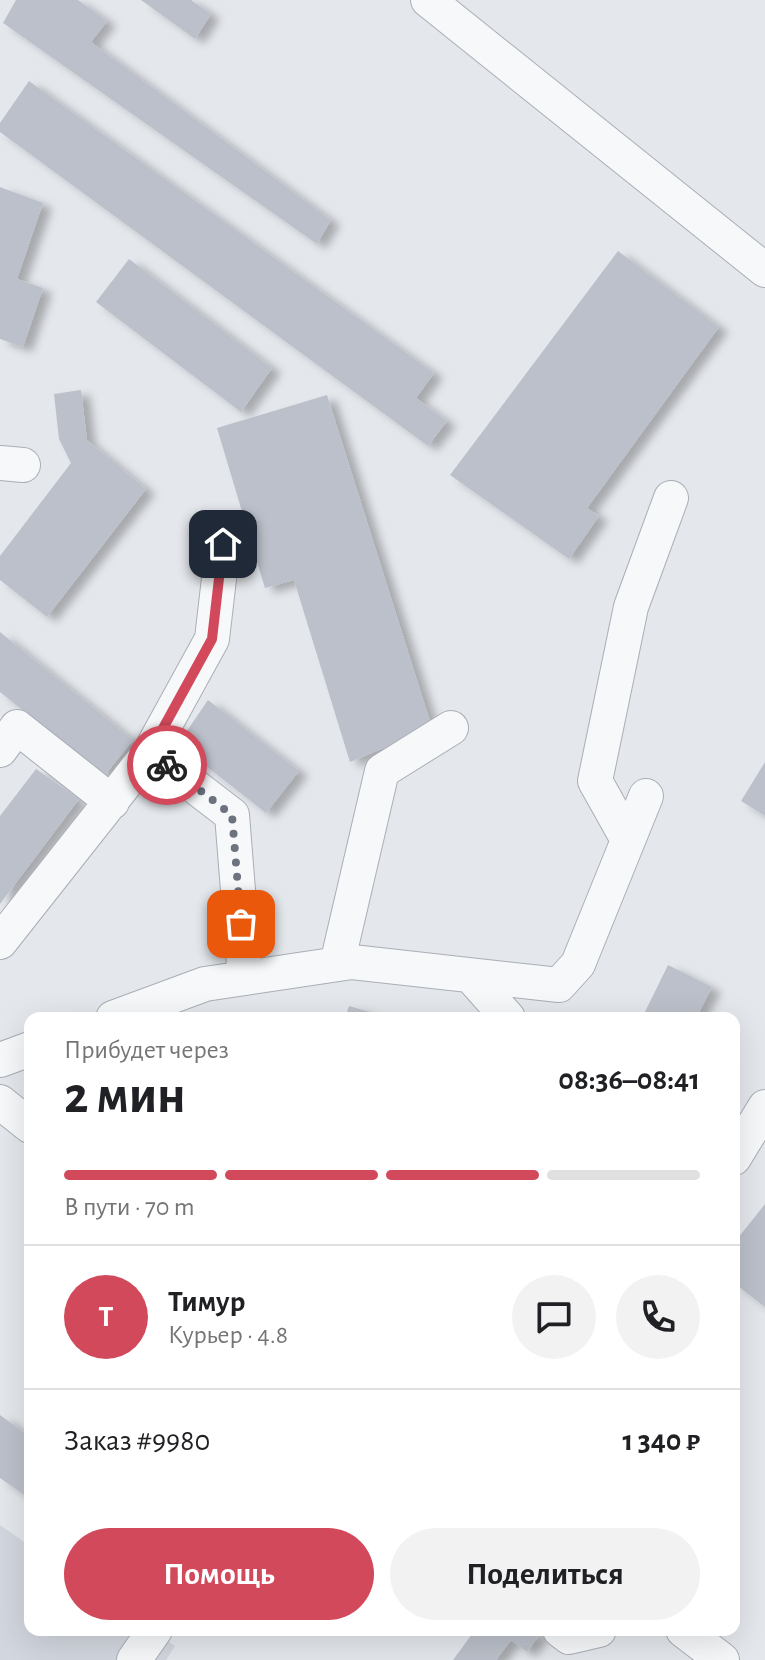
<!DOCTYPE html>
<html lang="ru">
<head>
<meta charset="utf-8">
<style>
	:root { --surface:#fff; --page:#f2f2f2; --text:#202124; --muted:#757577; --line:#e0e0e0; --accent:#d1495b }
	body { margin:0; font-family:"Alegreya Sans",sans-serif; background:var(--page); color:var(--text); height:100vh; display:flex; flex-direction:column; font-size:30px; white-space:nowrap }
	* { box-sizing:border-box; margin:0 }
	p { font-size:26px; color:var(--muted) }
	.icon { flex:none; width:44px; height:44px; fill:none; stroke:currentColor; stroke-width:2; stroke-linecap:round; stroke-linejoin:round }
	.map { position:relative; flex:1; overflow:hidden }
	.panel { position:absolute; left:24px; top:1012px; width:716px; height:624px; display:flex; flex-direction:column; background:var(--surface); border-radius:16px; box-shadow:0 8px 32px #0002 }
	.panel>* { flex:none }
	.pin { position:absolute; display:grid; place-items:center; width:68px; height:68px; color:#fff; margin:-34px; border-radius:16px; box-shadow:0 4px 12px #0006 }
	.courier { position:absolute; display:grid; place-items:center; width:80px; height:80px; margin:-40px; border:6px solid #d1495b; border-radius:50%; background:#fff; color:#222; box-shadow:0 2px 10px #0007 }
	.summary em { font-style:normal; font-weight:700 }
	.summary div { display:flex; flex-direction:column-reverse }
	.summary { display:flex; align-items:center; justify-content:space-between; height:136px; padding:0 40px }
	h1 { font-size:52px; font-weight:700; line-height:60px }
	.bar { display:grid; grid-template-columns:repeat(4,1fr); gap:12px 8px; align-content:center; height:96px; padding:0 40px }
	.bar i { height:10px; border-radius:6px; background:var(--line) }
	.bar .selected { background:var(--accent) }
	.bar p { grid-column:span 4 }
	.line { display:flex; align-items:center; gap:20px; padding:0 40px; border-top:2px solid var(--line) }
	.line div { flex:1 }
	.round { display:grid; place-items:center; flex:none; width:84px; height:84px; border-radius:42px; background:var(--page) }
	.button { display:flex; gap:16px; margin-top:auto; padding:16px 40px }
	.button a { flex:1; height:92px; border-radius:48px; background:var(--accent); color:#fff; font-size:32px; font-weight:700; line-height:92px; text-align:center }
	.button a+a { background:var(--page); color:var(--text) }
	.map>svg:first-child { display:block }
</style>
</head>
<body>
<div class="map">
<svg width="765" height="1660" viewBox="0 0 765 1660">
	<defs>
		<filter id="shadow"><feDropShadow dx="9" dy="5" stdDeviation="4" flood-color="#0004"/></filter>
	</defs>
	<rect width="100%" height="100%" fill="#e4e7ec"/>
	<path fill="#d2d6de" d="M0 1525 30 1546V1630H152L175 1646 166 1660H0Z"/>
	<path fill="#bbc0ca" filter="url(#shadow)" d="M16 0H78L107 21 91 42 331 220 317 244 3 23Z
		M141 0H191L211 14 195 39Z
		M29 81 434 373 416 398 447 421 428 446 0 132V123Z
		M0 187 43 203 17 279 43 288 23 347 0 339Z
		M618 251 719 327 587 508 599 516 569 559 450 475Z
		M129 259 272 368 241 412 96 302Z
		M81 390 87 440 146 489 47 617 0 580V556L71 463 59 439 54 394Z
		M327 395 432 728 350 762 294 580 265 588 217 428Z
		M0 632 133 740 104 776 0 692Z
		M208 700 299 771 266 813 178 744Z
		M765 762V816L741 801Z
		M36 769 79 799 0 904V816Z
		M668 965 712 987 696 1018H642Z
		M349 1006 384 1016V1018H345Z
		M765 1204V1307L734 1283V1243Z
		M0 1415 30 1437V1499L0 1478Z
		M475 1630H543L527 1652 511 1640 496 1660H453Z"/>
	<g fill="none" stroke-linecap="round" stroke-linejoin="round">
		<g stroke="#a9aeb7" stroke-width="36">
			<path id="minor" d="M428 0 765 270
				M0 463 23 465
				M0 750 17 727 112 802
				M150 752 212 639 223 544
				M628 840 595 781 631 607 671 498
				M0 942 150 752 232 815 245 978
				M337 964 382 771 451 728
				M471 976 508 1018
				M113 1018 205 984 352 962 559 985 578 964 646 796
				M0 1060 30 1049
				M0 1102 30 1126
				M734 1158 765 1107
				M560 1630 569 1637 599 1630
				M683 1630 722 1660
				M134 1660 155 1630"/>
		</g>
		<use href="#minor" stroke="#f7f8fa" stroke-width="34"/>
	</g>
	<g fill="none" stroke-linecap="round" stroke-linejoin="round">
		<path stroke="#6c737f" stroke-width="8" stroke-dasharray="0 14.4" d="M167 765 232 815 241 924"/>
		<path stroke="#d1495b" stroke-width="10" d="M167 765 150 752 212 639 223 544"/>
	</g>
</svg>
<div class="pin" style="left:241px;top:924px;background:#ea580c"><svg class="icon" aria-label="bag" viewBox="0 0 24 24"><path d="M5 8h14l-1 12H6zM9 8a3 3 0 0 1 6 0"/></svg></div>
<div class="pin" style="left:223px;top:544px;background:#1f2937"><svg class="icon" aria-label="home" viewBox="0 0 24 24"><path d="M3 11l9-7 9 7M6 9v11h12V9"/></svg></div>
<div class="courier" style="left:167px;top:765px"><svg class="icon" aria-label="bike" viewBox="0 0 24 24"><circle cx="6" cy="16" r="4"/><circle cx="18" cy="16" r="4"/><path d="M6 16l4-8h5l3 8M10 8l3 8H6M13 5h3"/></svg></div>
<section class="panel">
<div class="summary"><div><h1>2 мин</h1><p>Прибудет через</p></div><em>08:36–08:41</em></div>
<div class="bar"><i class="selected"></i><i class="selected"></i><i class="selected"></i><i></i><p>В пути · 70 m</p></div>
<div class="line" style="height:144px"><b class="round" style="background:var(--accent);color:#fff">Т</b><div><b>Тимур</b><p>Курьер · 4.8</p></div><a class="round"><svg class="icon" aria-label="chat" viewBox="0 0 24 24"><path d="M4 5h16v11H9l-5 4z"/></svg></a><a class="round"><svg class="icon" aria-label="phone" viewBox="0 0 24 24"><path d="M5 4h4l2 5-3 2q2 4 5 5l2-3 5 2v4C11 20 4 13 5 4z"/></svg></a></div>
<div class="line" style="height:104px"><div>Заказ #9980</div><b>1 340 ₽</b></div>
<div class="button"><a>Помощь</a><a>Поделиться</a></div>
</section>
</div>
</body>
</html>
